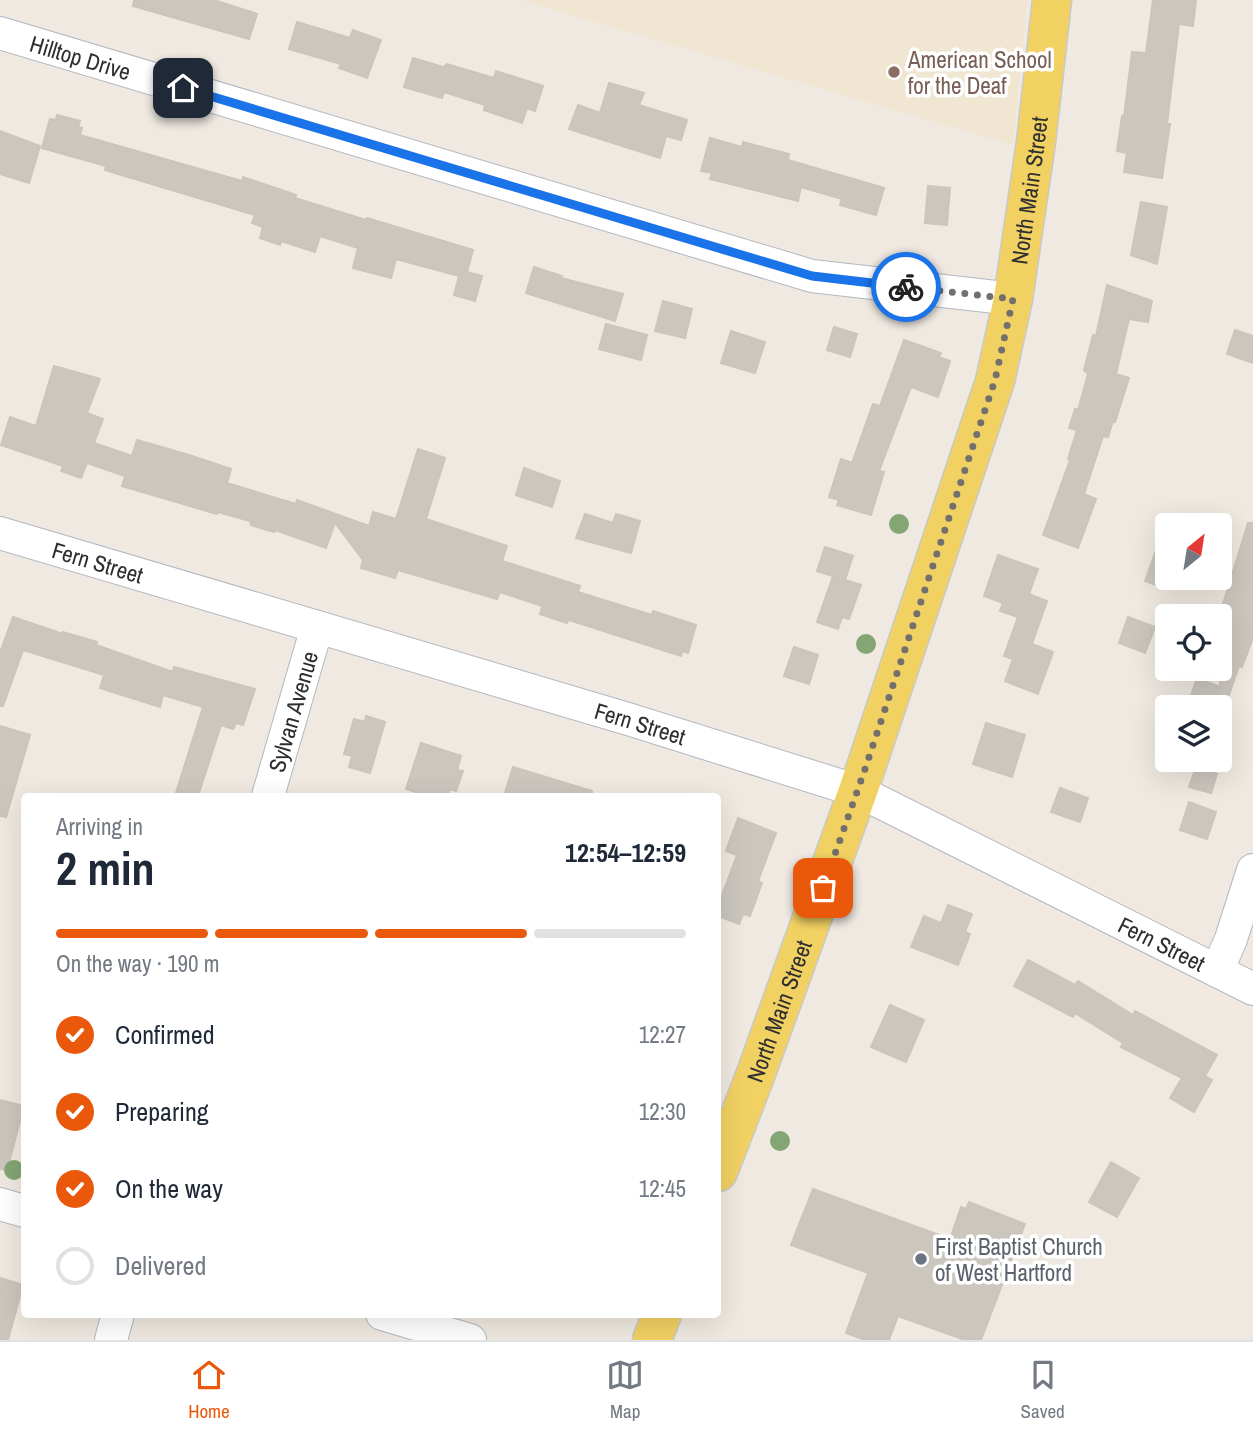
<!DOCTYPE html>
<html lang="en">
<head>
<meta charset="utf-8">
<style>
	:root { --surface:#fff; --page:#f2f2f3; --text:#1f2937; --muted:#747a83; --line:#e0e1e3; --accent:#ea580c }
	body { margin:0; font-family:"Archivo Narrow",sans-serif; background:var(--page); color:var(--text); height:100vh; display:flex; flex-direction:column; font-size:26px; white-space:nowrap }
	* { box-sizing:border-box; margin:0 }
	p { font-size:23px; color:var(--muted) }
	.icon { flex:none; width:38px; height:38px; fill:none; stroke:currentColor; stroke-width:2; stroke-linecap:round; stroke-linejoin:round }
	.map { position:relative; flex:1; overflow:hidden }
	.side { position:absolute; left:21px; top:793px; width:700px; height:525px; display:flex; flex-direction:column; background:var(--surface); border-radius:7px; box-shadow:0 7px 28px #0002 }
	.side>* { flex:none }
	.needle { width:46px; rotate:30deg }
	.fabs { position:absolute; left:1155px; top:513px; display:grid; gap:14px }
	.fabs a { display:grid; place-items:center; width:77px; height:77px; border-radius:7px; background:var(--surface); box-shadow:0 7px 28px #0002; font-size:35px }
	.pin { position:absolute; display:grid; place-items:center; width:60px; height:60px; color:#fff; margin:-30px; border-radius:14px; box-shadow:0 4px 10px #0006 }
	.courier { position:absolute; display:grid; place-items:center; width:70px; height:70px; margin:-35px; border:5px solid #1a73e8; border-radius:50%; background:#fff; color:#222; box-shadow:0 2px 9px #0007 }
	.overview em { font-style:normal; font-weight:700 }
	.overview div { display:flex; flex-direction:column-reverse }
	.overview { display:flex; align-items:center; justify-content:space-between; height:119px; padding:0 35px }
	h1 { font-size:46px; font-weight:700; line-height:52px }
	.bar { display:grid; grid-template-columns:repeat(4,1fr); gap:10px 7px; align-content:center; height:84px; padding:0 35px }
	.bar i { height:9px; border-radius:5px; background:var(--line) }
	.bar .selected { background:var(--accent) }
	.bar p { grid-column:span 4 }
	ol { padding:0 35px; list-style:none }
	li { display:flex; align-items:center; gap:21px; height:77px }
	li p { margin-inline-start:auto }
	li .icon { padding:7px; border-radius:50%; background:var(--accent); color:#fff; stroke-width:4 }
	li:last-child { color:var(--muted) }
	li i { width:38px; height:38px; border:4px solid var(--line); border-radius:50% }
	.tabs { display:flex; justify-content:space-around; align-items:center; height:98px; border-top:2px solid var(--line); background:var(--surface); font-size:19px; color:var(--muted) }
	.tabs a { display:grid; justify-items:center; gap:4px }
	.tabs .selected { color:var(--accent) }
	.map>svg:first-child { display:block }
</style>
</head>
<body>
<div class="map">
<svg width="1253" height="1340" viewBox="0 0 1253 1340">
	<rect width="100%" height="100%" fill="#efe9e1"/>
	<path fill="#f0e6d1" d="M520 0H1027L1013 145Z"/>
	<path fill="#cbc7bf" stroke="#cbc5ba" stroke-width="2" d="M134 0H214L257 14 249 39 133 6Z
		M1153 0H1196L1193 26 1179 24 1167 124H1170L1162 178 1124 172 1127 153 1117 151 1122 116 1124 117 1132 52 1146 53Z
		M297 22 350 38 353 30 381 40 367 78 339 68 341 64 289 49Z
		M413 58 443 67 447 64 494 78 496 71 543 86 535 111 527 108 522 123 484 110 485 105 444 92 442 98 404 87Z
		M609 83 644 93 639 105 687 120 681 140 666 136 660 158 569 129 578 105 600 113Z
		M57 115 80 121 78 127 82 128 80 135 242 181 243 177 296 195 295 198 366 220 367 218 473 250 467 272 482 276 475 301 454 295 459 276 396 259 391 278 353 268 358 248 320 236 315 252 281 241 280 245 260 238 263 227 252 223 255 215 105 170 106 166 42 148 50 119 56 120Z
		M0 131 40 146 29 183 0 174Z
		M710 138 742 147 743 142 789 154 788 160 884 188 876 215 840 205 842 199 801 187 798 201 710 179 712 173 701 171Z
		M928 186 950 188 947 225 925 223Z
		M1141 202 1167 207 1157 264 1131 255Z
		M534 267 562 276 561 278 623 294 615 321 526 293Z
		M1107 285 1152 301 1148 322 1129 319 1116 374 1129 378 1115 422 1113 421 1108 437 1103 436 1084 494 1096 499 1078 548 1043 535 1070 460 1068 459 1077 430 1069 428 1075 409 1078 410 1088 374 1084 370 1093 335 1096 336Z
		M663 301 692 309 685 338 655 331Z
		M606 324 647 335 641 360 599 349Z
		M834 327 857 334 850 357 827 350Z
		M1235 330 1253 336V363L1227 354Z
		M731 331 765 342 755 373 721 363Z
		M904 340 941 353 939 357 950 361 938 397 911 387 879 471 884 472 871 515 837 505 839 500 829 497 841 459 852 463 873 404 880 406Z
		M54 366 100 379 87 413 103 419 94 443 132 456 137 440 189 455 231 469 227 483 296 504 297 500 369 526 373 512 396 519 418 449 445 458 426 519 507 546 502 561 580 586 578 592 652 615 653 611 696 625 688 653 682 651 681 656 569 620 567 623 540 614 542 606 500 592 497 599 398 570 395 578 361 568 363 560 335 523 326 548 275 530 274 532 251 525 250 521 218 512 217 514 122 486 125 476 87 463 81 478 61 471 63 466 1 445 10 417 36 426Z
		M524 468 560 481 552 507 516 495Z
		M585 514 613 523 616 514 640 521 631 553 576 538Z
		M1248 523H1253V638L1242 667 1239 666 1223 712 1220 711V707H1187L1197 678 1220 687V614Z
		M1165 526 1167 527V589L1145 581Z
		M825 547 853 556 845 580 861 585 849 619 842 617 838 629 817 622 833 576 839 578 817 571Z
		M998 555 1038 569 1029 594 1047 601 1032 644 1053 652 1038 694 1005 681 1013 659 1004 656 1018 617 1000 611 1003 603 984 596Z
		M13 617 63 634V632L97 642 96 645 173 672 174 667 255 689 243 725 236 723 233 729 221 725 198 796H175L203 707 163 695 160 707 100 688 104 675 23 650 3 706H0V653Z
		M1128 617 1155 627 1145 653 1119 643Z
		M794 647 818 655 809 684 784 676Z
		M366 716 385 722 370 773 349 767 352 756 344 754 354 719 365 722Z
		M986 723 1025 735 1012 777 973 764Z
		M0 726 30 735 6 817 0 816Z
		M421 743 461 756 457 770 463 771 456 791 450 789 448 796H429L406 789Z
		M513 767 592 791V796H504Z
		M1196 767 1217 774 1211 793 1189 787Z
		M1060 788 1088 798 1080 822 1051 812Z
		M1189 802 1216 812 1207 839 1180 830Z
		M738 818 776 833 758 881 762 883 750 916 743 914 739 924 718 916V906L737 855 726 851Z
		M948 905 972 914 965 932 970 934 958 965 911 947 924 916 941 923Z
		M1028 960 1075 985 1078 981 1133 1015 1135 1011 1217 1055 1205 1076 1212 1080 1194 1112 1170 1098 1182 1078 1121 1047 1123 1043 1075 1013 1073 1017 1014 986Z
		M890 1005 924 1020 906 1062 871 1047Z
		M0 1100 24 1106 7 1170 0 1169Z
		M1111 1162 1139 1178 1117 1217 1089 1202Z
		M813 1189 950 1239 961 1207 966 1209 969 1202 1025 1224 981 1340H965L898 1316 889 1340H865L846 1333 868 1273 791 1245Z
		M0 1278 23 1285 8 1340H0Z"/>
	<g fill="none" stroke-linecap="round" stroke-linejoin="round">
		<g stroke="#b4b7c1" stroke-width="34">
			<g id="minor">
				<path id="s1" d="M0 33 812 276 1013 299"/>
				<path id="s2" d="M0 533 628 719 858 791 1253 989"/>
				<path id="s3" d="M268 796 317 627"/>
				<path d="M1217 971 1231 939 1253 870"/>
				<path d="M0 1204 24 1211"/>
				<path d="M382 1314 470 1340"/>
				<path d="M111 1340 118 1314"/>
			</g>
		</g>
		<g stroke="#c9c9c9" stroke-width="41">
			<g id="major">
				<path id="s4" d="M718 1172 755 1076 858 791 995 381 1013 299 1036 142 1052 0"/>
				<path d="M652 1340 662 1314"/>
			</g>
		</g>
		<use href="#minor" stroke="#fff" stroke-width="32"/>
		<use href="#major" stroke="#f2d163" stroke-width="38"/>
	</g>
	<g fill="#84a574">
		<circle cx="899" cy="524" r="10"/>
		<circle cx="866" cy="644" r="10"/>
		<circle cx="780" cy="1141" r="10"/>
		<circle cx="14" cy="1170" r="10"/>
	</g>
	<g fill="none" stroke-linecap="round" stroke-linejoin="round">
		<path stroke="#726f6d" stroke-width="7" stroke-dasharray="0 12.6" d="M823 888 864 772 995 380 1013 299 906 287"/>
		<path stroke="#1a73e8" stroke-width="9" d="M183 88 812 276 906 287"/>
	</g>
	<circle fill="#8d6e63" stroke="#fff" stroke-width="2.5" cx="894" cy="72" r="7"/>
	<circle fill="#6b7280" stroke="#fff" stroke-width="2.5" cx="921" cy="1259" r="7"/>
	<g text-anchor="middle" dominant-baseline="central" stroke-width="7" stroke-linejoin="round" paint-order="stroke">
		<g font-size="23" fill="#2e2e2e" stroke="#fff">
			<text stroke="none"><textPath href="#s1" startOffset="84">Hilltop Drive</textPath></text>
			<text stroke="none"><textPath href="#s4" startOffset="1032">North Main Street</textPath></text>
			<text stroke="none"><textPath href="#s2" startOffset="102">Fern Street</textPath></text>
			<text stroke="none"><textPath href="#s3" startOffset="88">Sylvan Avenue</textPath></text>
			<text stroke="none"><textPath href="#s2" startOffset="668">Fern Street</textPath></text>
			<text stroke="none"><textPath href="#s2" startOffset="1236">Fern Street</textPath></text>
			<text stroke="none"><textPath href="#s4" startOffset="172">North Main Street</textPath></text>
		</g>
		<g font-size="23" fill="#785e54" stroke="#fff" text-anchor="start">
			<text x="908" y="59">American School<tspan x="908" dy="26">for the Deaf</tspan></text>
		</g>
		<g font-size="23" fill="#5b616d" stroke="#fff" text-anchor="start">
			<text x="935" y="1246">First Baptist Church<tspan x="935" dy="26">of West Hartford</tspan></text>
		</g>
	</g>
</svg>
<div class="fabs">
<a><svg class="needle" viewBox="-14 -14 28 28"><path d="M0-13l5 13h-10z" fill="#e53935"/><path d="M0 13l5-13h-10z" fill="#747a83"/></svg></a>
<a><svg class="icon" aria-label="locate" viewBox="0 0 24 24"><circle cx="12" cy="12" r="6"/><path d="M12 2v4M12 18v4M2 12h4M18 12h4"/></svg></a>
<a><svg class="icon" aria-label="layers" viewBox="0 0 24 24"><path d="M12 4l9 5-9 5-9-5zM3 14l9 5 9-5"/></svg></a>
</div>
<div class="pin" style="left:823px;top:888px;background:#ea580c"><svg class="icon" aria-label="bag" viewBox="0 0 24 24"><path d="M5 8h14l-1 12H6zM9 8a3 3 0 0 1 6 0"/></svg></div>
<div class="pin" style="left:183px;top:88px;background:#1f2937"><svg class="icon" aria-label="home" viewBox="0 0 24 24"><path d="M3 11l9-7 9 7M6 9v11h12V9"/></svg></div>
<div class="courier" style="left:906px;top:287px"><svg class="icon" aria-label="bike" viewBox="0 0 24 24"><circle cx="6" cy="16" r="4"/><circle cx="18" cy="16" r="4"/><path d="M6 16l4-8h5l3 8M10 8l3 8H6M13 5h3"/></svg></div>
<section class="side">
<div class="overview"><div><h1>2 min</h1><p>Arriving in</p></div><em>12:54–12:59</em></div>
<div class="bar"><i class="selected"></i><i class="selected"></i><i class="selected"></i><i></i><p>On the way · 190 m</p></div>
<ol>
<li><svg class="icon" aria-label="check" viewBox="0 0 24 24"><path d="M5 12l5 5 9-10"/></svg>Confirmed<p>12:27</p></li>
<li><svg class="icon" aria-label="check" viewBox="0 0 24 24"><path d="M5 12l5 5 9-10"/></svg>Preparing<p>12:30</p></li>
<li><svg class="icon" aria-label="check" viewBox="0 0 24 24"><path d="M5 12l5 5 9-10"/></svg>On the way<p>12:45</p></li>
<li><i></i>Delivered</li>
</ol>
</section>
</div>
<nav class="tabs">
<a class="selected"><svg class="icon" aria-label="home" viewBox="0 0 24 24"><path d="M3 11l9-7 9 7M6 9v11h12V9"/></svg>Home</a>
<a><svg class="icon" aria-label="map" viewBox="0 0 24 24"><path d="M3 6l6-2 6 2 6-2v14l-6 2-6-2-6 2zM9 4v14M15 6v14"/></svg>Map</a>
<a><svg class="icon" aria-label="saved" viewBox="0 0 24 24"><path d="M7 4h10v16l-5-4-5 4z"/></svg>Saved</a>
</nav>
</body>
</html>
